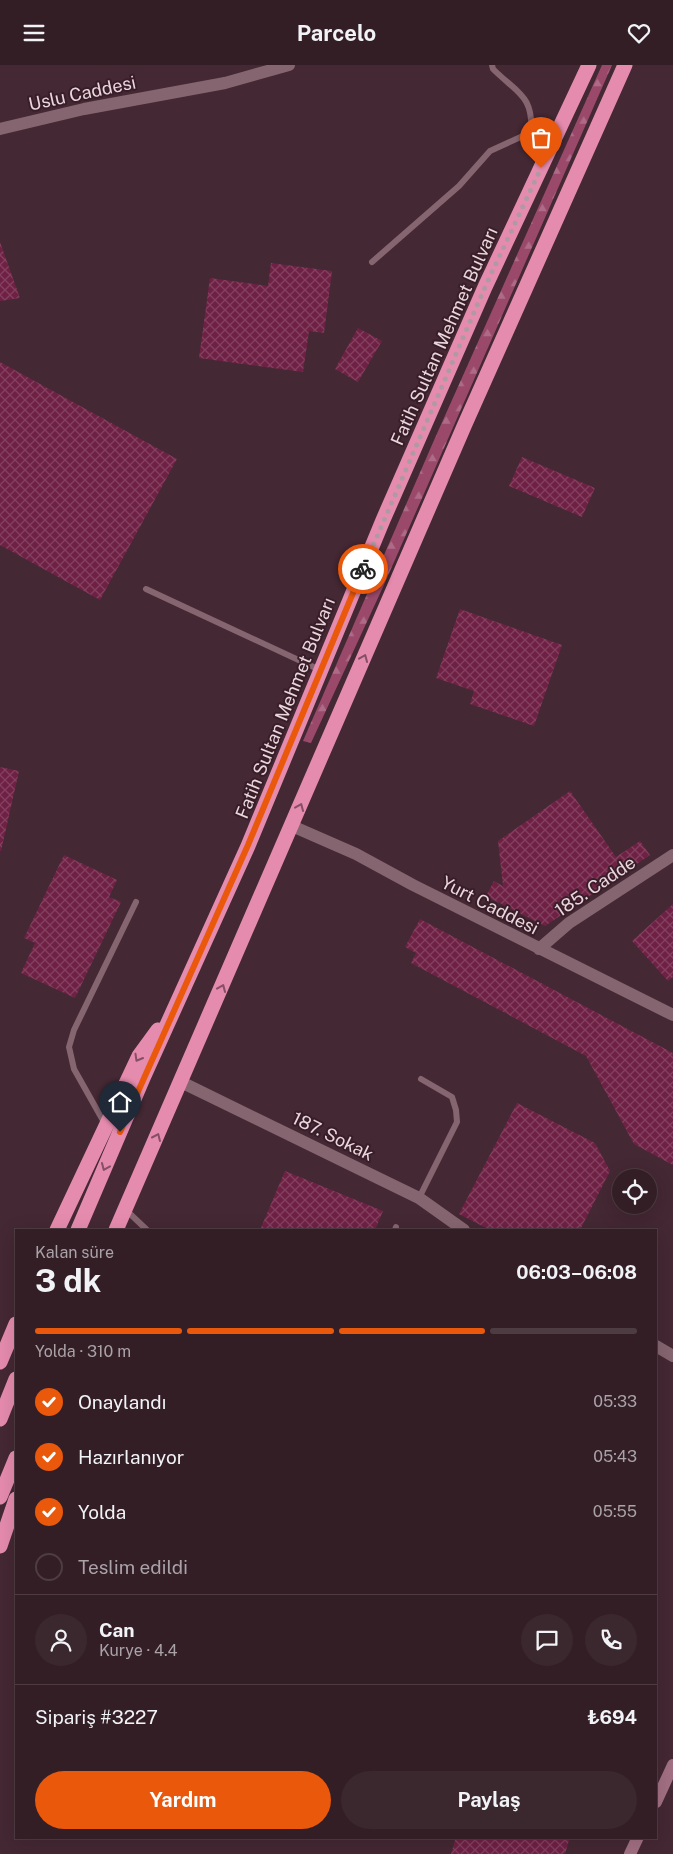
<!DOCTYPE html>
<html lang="tr">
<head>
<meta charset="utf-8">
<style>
	:root { --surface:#331e26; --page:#3b272e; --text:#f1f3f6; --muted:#a9a2a7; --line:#4e3c43; --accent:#ea580c }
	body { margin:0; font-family:"Public Sans",sans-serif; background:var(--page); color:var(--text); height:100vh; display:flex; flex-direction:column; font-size:19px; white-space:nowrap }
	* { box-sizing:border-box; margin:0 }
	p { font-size:16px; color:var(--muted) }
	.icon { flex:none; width:28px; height:28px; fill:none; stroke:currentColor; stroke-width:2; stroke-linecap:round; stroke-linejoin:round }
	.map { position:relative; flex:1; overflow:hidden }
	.drawer { position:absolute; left:15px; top:1164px; width:642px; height:610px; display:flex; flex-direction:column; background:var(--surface); border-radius:0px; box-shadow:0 5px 20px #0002,0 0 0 1px var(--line) }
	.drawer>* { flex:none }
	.controls { position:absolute; left:612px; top:1104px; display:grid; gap:10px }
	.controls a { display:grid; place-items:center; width:45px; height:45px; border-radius:50%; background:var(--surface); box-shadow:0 5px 20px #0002,0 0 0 1px var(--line); font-size:25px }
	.pin { position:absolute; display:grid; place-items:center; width:42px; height:42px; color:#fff; margin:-51px -21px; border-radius:50% 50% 50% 0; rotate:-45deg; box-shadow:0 0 5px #0007 }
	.pin .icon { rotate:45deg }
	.courier { position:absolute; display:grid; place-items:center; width:50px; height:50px; margin:-25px; border:4px solid #ea580c; border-radius:50%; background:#fff; color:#222; box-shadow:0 1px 6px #0007 }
	.headline em { font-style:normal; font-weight:700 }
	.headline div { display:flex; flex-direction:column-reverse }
	.headline { display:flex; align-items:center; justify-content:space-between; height:85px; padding:0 20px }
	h1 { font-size:32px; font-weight:700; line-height:38px }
	.bar { display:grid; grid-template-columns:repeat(4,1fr); gap:8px 5px; align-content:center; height:60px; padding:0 20px }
	.bar i { height:6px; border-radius:4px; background:var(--line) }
	.bar .current { background:var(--accent) }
	.bar p { grid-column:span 4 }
	.line { display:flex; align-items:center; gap:12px; padding:0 20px; border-top:1px solid var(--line) }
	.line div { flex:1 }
	.round { display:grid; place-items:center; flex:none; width:52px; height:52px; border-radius:26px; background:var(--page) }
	ol { padding:0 20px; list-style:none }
	li { display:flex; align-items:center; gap:15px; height:55px }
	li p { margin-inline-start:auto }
	li .icon { padding:5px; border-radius:50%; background:var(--accent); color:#fff; stroke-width:4 }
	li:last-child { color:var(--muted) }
	li i { width:28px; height:28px; border:2px solid var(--line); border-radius:50% }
	.action { display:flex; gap:10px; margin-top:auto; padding:10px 20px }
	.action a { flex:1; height:58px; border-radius:30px; background:var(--accent); color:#fff; font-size:20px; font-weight:700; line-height:58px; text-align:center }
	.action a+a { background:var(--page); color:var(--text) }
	header { display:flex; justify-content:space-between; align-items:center; height:65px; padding:0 20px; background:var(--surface); font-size:22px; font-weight:700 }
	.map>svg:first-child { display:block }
</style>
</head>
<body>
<header><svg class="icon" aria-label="menu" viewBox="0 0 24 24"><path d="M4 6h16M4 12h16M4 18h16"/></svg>Parcelo<svg class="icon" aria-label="heart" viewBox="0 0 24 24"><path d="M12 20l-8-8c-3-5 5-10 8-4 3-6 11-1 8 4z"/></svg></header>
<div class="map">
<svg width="673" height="1789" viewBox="0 0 673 1789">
	<defs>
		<pattern id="forest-firs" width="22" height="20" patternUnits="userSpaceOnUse" patternTransform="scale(1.25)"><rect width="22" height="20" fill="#9b496b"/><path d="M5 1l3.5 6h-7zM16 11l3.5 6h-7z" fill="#ae6b87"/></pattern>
		<pattern id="building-cross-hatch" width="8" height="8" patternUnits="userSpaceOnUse" patternTransform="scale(1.25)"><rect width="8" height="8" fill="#6f2145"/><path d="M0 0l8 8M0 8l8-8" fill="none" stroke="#84405f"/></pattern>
	</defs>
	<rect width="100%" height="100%" fill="#442833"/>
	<path fill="url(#forest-firs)" d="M602 0H612L383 522 311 678 303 676 435 373Z"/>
	<path fill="url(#building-cross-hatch)" d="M0 177 20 233 0 236Z
		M271 198 332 206 324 268 309 266 303 307 199 293 210 213 268 221Z
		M358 263 382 276 358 317 335 304Z
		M0 297 177 394 100 535 0 480Z
		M522 392 595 423 582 452 509 421Z
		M460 544 562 580 534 661 470 639 474 626 436 613Z
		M0 702 19 706 1 786H0Z
		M570 726 616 792 640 776 650 790 545 861 486 831 494 816 503 821 498 776Z
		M64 790 117 815 109 832 121 837 75 933 21 908 35 878 24 873Z
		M673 839V912L668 916 632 876Z
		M420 854 673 988V1100L634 1079 586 991 411 898 416 888 405 882Z
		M517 1038 595 1078 610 1106 580 1165H490L459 1149Z
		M285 1106 383 1146 375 1165H260Z
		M456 1772H570L565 1789H451Z"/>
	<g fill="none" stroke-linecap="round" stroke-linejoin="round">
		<path stroke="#856570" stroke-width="6" d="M492 0 493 4C518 29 534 30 531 70
			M372 197 459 121 490 86 525 70 556 68
			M146 524 320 605
			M105 1059 74 1004 69 982 74 965 136 837
			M419 1133 457 1057 456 1045 452 1032 421 1014
			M126 1145 147 1165
			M395 1165 396 1162"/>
		<path stroke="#856570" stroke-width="12" d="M0 64 84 44 225 18 289 0
			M292 761 356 789 413 820 673 950
			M539 884 569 858 673 790
			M181 1017 419 1133 464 1165
			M656 1281 673 1291"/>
		<path stroke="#a27083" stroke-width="12" d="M656 1737 673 1700
			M630 1789 638 1772"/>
		<path stroke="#e58bae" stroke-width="15" d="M57 1165 139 991 158 965
			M78 1165 143 1013 248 781 383 455 485 222 589 0
			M116 1165 465 359 625 0
			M0 1297 16 1259
			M0 1354 16 1314
			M0 1432 16 1393
			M0 1481 16 1434"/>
	</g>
	<defs><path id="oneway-chevron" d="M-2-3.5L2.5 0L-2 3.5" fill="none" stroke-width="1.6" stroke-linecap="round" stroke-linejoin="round" transform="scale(1.25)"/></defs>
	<g stroke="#864f65">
		<use href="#oneway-chevron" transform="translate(364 593) rotate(-67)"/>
		<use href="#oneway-chevron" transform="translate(300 742) rotate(-67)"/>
		<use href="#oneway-chevron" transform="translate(222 923) rotate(-67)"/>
		<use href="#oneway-chevron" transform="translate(138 993) rotate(120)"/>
		<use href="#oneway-chevron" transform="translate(157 1072) rotate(-66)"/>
		<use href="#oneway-chevron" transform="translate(105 1102) rotate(113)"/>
	</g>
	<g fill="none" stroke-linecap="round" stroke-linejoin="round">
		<path stroke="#b09aa2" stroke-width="5" stroke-dasharray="0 9" d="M363 504 485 222 541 103"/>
		<path stroke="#ea580c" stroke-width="6" d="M120 1067 248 780 363 504"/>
	</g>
	<g text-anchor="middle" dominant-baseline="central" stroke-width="4" stroke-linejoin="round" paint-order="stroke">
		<g font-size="18" fill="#ead7dd" stroke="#391e29">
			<text transform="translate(82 28) rotate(-12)">Uslu Caddesi</text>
			<text transform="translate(444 271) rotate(-66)">Fatih Sultan Mehmet Bulvarı</text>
			<text transform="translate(285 643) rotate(-68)">Fatih Sultan Mehmet Bulvarı</text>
			<text transform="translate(595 821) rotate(-34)">185. Cadde</text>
			<text transform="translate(490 840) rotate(27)">Yurt Caddesi</text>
			<text transform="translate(333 1071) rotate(26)">187. Sokak</text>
		</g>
	</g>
</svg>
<div class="controls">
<a><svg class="icon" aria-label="locate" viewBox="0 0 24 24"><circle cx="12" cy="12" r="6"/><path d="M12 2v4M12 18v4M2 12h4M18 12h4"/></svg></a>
</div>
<div class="pin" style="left:541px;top:103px;background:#ea580c"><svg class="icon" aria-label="bag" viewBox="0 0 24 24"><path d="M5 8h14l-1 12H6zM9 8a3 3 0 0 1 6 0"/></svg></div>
<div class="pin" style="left:120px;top:1067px;background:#1f2937"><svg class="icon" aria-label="home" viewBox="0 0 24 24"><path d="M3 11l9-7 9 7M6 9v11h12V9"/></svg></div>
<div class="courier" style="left:363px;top:504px"><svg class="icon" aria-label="bike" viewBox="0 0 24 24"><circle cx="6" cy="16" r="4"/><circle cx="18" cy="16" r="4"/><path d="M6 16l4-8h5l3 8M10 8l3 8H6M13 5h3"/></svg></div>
<section class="drawer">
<div class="headline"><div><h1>3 dk</h1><p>Kalan süre</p></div><em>06:03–06:08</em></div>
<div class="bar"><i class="current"></i><i class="current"></i><i class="current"></i><i></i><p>Yolda · 310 m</p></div>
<ol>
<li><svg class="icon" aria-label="check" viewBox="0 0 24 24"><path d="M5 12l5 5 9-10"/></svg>Onaylandı<p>05:33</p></li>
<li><svg class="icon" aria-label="check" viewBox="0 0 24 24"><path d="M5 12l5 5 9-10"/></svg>Hazırlanıyor<p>05:43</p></li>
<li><svg class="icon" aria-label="check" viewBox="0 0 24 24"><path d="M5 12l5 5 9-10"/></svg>Yolda<p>05:55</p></li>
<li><i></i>Teslim edildi</li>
</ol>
<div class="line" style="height:90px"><a class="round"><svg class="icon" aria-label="person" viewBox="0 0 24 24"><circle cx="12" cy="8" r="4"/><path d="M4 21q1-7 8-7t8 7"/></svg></a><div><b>Can</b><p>Kurye · 4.4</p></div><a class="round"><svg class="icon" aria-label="chat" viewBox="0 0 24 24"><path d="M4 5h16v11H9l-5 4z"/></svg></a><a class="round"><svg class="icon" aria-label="phone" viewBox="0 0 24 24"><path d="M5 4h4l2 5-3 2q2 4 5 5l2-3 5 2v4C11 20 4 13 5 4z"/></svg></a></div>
<div class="line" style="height:65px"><div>Sipariş #3227</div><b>₺694</b></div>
<div class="action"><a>Yardım</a><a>Paylaş</a></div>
</section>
</div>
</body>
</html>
